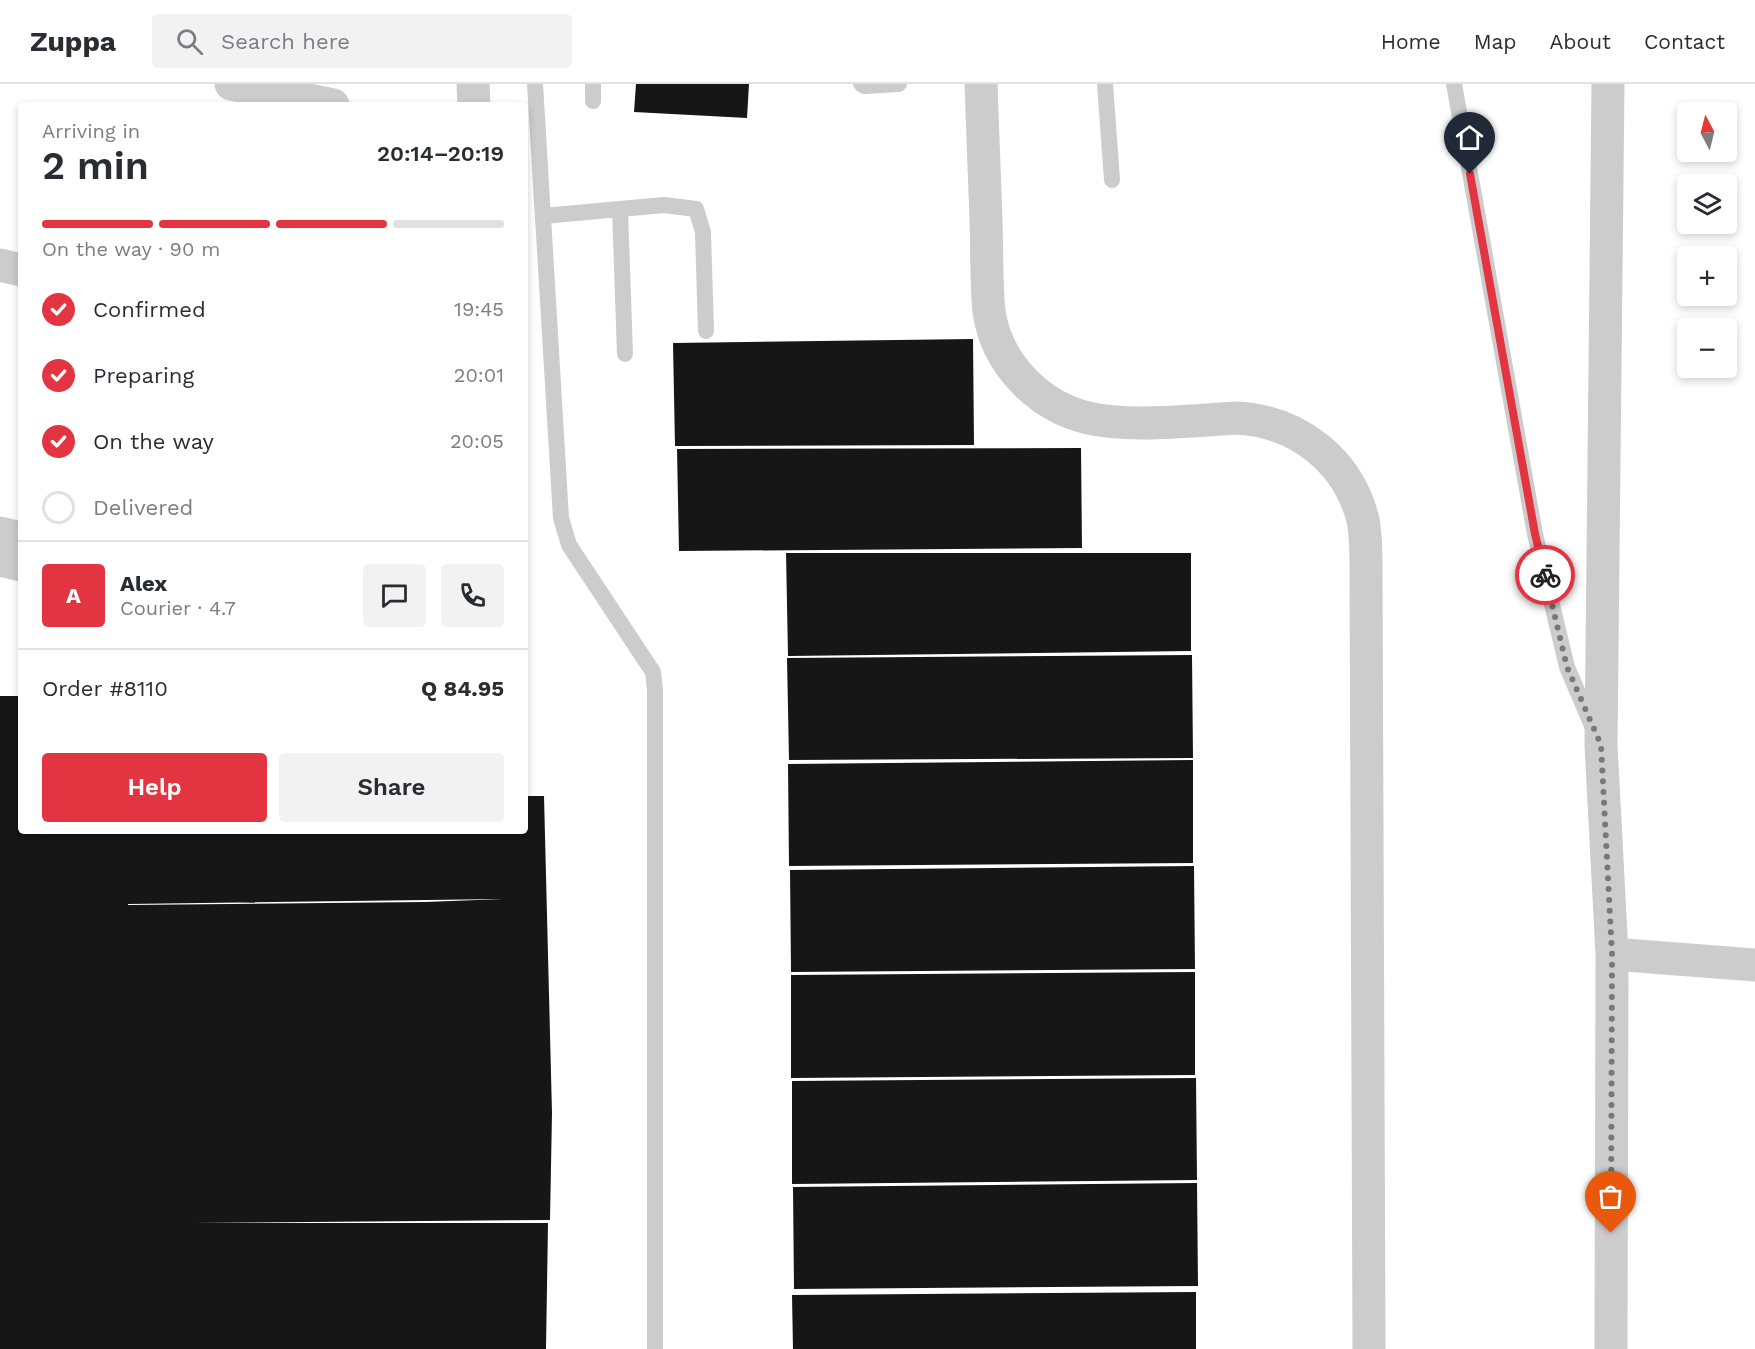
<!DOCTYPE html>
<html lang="en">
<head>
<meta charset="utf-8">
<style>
	:root { --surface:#fff; --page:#f2f2f3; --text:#2b2b33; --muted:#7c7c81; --line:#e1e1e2; --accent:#e33541 }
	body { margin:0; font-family:"Work Sans",sans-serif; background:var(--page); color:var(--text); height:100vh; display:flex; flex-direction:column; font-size:22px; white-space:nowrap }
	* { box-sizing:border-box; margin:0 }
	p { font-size:20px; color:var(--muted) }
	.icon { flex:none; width:33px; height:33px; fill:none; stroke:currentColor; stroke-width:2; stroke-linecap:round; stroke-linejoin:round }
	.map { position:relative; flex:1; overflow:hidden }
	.drawer { position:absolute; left:18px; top:18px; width:510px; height:732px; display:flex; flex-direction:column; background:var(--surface); border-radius:6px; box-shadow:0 3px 9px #0003 }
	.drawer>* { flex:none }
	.needle { width:39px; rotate:353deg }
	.fabs { position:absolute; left:1677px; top:18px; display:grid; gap:12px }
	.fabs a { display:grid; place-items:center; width:60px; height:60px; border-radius:6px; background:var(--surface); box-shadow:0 3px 9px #0003; font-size:30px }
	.pin { position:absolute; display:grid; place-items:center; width:51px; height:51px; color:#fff; margin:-62px -26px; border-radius:50% 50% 50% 0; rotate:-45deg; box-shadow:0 0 6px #0007 }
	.pin .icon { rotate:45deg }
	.courier { position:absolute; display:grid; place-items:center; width:60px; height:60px; margin:-30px; border:4px solid #e33541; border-radius:50%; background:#fff; color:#222; box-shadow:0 2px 8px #0007 }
	.head em { font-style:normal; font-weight:600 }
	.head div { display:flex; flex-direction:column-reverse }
	.head { display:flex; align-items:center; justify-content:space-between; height:102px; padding:0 24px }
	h1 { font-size:39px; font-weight:600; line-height:45px }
	.bar { display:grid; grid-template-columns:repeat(4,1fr); gap:9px 6px; align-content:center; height:72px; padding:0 24px }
	.bar i { height:8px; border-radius:4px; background:var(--line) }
	.bar .selected { background:var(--accent) }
	.bar p { grid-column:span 4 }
	.line { display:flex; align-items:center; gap:15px; padding:0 24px; border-top:2px solid var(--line) }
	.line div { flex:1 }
	.round { display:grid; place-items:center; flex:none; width:63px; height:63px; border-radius:6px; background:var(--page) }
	ol { padding:0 24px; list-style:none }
	li { display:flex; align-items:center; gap:18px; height:66px }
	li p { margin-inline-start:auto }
	li .icon { padding:6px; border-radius:50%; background:var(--accent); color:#fff; stroke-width:4 }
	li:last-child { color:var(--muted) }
	li i { width:33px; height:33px; border:3px solid var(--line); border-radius:50% }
	.action { display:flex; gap:12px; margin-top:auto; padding:12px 24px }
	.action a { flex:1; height:69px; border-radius:6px; background:var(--accent); color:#fff; font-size:24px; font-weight:600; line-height:69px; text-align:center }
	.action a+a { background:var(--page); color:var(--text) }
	header { display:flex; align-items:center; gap:36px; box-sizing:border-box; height:84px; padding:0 30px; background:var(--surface); border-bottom:2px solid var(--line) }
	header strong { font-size:28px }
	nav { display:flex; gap:33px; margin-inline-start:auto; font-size:21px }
	.search { width:420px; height:54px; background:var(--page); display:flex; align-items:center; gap:15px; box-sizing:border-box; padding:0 21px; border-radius:6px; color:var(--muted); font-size:22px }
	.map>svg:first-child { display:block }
</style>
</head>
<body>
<header>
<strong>Zuppa</strong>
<div class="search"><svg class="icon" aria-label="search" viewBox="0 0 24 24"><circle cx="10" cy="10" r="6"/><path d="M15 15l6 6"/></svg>Search here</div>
<nav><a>Home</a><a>Map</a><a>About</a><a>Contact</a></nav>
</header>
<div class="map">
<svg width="1755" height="1265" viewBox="0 0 1755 1265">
	<rect width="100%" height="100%" fill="#fff"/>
	<path fill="#161616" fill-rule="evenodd" d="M636 0H749L747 34 634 28Z
		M973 255 974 361 675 362 673 259Z
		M1081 364 1082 464 679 467 677 365Z
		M786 469H1191V567L788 572Z
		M1192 571 1193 674 789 676 787 574Z
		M0 612H21V747H525V712H544L552 1029 550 1136 192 1139H548L546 1265H0ZM503 815 425 818 128 821V820Z
		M1193 676V779L789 782 788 680Z
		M1194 782 1195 885 791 888 790 786Z
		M1195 888V991L791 994V891Z
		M1196 994 1197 1096 792 1100V997Z
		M1197 1099 1198 1202 794 1205 793 1103Z
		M1196 1208V1265H793L792 1211Z"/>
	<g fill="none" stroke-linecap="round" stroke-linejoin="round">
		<path stroke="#ccc" stroke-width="16" d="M535 0 561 434 569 461 653 588 655 606V1265
			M593 0V17
			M861 0 865 2 899 0
			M1105 0 1112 96
			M1454 0 1535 450 1567 583 1593 644
			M620 125 625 270
			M543 132 664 121 696 125 703 148 706 247"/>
		<path stroke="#ccc" stroke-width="33" d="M231 0 333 21
			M473 0 474 21
			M981 0C983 45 984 91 986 136 987 166 986 197 989 227 996 279 1038 322 1088 334 1130 344 1194 336 1238 334 1298 338 1348 376 1363 436 1366 451 1366 467 1366 482L1369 1265
			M1608 0 1601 661 1612 870 1611 1265
			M0 181 21 186
			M0 449 21 454
			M0 476 21 481
			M1612 870 1755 881"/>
	</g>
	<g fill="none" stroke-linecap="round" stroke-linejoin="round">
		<path stroke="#787878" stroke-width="6" stroke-dasharray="0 10.8" d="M1545 491 1567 583 1601 661 1612 870 1611 1149"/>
		<path stroke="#e33541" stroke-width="8" d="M1470 90 1535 450 1545 491"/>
	</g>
</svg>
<div class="fabs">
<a><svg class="needle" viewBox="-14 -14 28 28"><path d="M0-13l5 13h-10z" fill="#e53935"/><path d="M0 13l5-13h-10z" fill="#7c7c81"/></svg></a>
<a><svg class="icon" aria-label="layers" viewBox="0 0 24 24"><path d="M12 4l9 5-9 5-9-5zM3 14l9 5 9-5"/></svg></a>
<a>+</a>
<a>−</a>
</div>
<div class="pin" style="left:1611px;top:1149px;background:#ea580c"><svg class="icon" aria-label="bag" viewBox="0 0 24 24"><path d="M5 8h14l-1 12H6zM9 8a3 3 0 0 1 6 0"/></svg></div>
<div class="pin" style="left:1470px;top:90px;background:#1f2937"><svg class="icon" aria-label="home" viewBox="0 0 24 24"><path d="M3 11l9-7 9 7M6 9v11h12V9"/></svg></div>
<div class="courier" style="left:1545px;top:491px"><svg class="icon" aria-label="bike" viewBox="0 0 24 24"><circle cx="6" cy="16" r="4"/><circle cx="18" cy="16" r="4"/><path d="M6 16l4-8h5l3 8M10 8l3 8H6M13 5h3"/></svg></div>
<section class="drawer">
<div class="head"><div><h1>2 min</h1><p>Arriving in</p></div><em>20:14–20:19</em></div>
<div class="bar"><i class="selected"></i><i class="selected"></i><i class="selected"></i><i></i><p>On the way · 90 m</p></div>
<ol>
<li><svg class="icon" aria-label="check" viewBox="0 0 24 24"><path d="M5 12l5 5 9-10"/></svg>Confirmed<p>19:45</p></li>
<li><svg class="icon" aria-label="check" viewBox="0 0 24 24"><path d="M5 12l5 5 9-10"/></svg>Preparing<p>20:01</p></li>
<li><svg class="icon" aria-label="check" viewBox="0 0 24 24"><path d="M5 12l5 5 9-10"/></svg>On the way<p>20:05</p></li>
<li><i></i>Delivered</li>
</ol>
<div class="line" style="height:108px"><b class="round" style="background:var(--accent);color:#fff">A</b><div><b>Alex</b><p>Courier · 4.7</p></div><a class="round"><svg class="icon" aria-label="chat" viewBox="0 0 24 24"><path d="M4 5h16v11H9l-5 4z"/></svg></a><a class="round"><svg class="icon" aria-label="phone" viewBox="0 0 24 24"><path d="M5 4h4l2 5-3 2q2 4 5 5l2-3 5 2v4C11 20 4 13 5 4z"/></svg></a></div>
<div class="line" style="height:78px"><div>Order #8110</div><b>Q 84.95</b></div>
<div class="action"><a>Help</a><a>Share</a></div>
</section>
</div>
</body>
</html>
